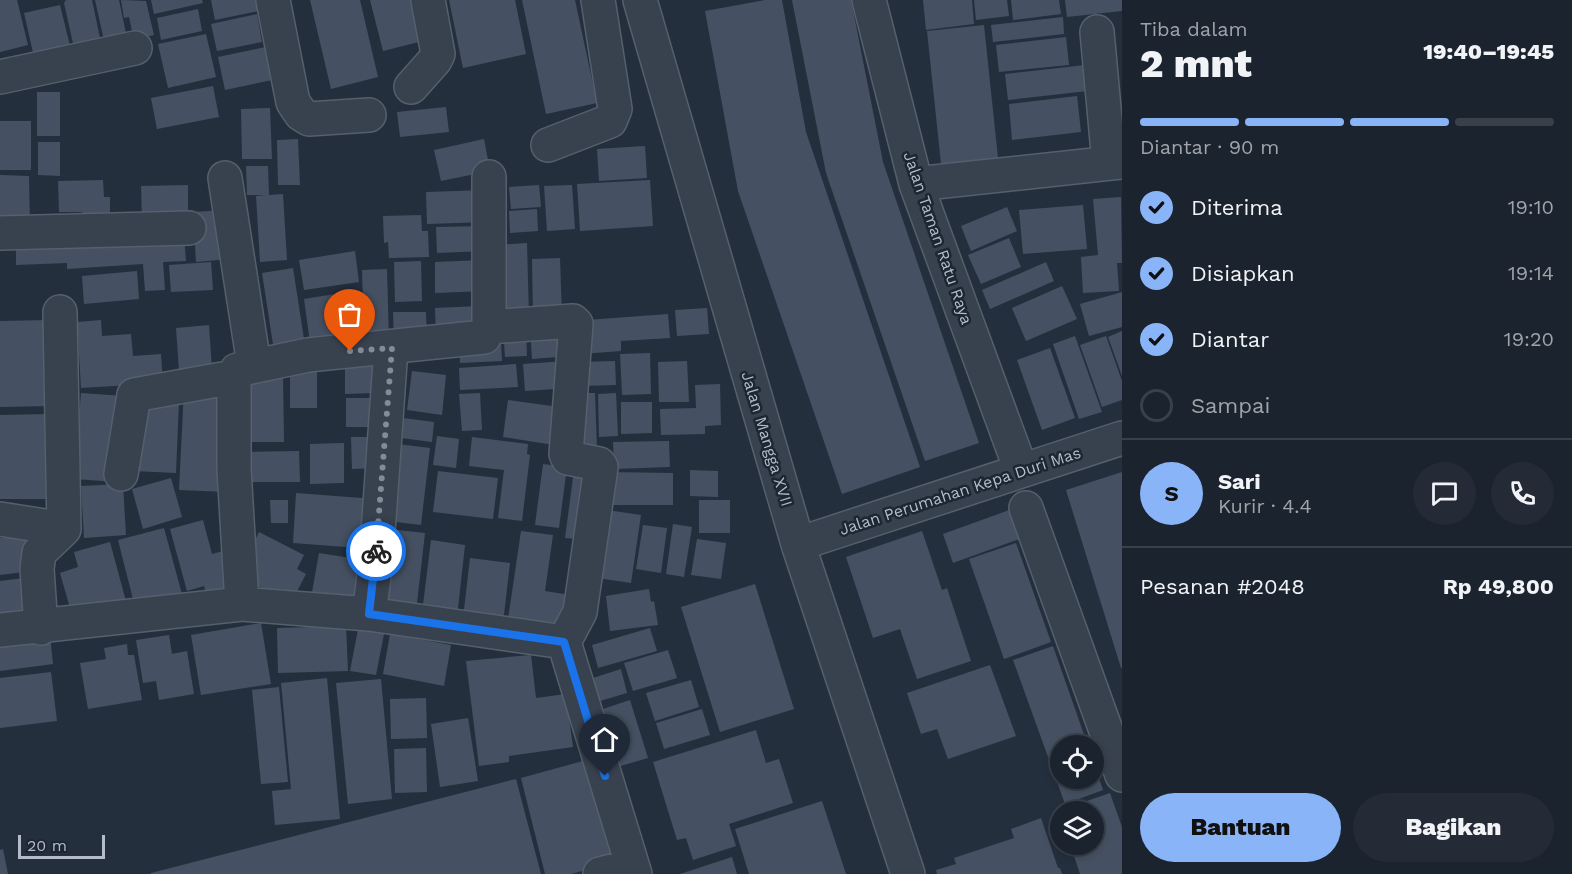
<!DOCTYPE html>
<html lang="id">
<head>
<meta charset="utf-8">
<style>
	:root { --surface:#1b232e; --page:#242b36; --text:#f1f3f6; --muted:#a0a4aa; --line:#39404a; --accent:#8ab4f8 }
	body { margin:0; font-family:"Work Sans",sans-serif; background:var(--page); color:var(--text); height:100vh; display:flex; flex-direction:column; font-size:22px; white-space:nowrap }
	* { box-sizing:border-box; margin:0 }
	p { font-size:20px; color:var(--muted) }
	.icon { flex:none; width:33px; height:33px; fill:none; stroke:currentColor; stroke-width:2; stroke-linecap:round; stroke-linejoin:round }
	.map { position:relative; flex:1; overflow:hidden }
	.details { display:flex; flex-direction:column; background:var(--surface); width:450px }
	.details>* { flex:none }
	.buttons { position:absolute; left:1050px; top:735px; display:grid; gap:12px }
	.buttons a { display:grid; place-items:center; width:54px; height:54px; border-radius:50%; background:var(--surface); box-shadow:0 3px 9px #0003,0 0 0 2px var(--line); font-size:30px }
	.scale { position:absolute; left:18px; bottom:15px; width:87px; box-sizing:border-box; padding-left:6px; border:3px solid #b4bcc9; border-top:0; font-size:16px; line-height:21px; white-space:nowrap; color:#b4bcc9; -webkit-text-stroke:4px #1d2633; paint-order:stroke }
	.pin { position:absolute; display:grid; place-items:center; width:51px; height:51px; color:#fff; margin:-62px -26px; border-radius:50% 50% 50% 0; rotate:-45deg; box-shadow:0 0 6px #0007 }
	.pin .icon { rotate:45deg }
	.courier { position:absolute; display:grid; place-items:center; width:60px; height:60px; margin:-30px; border:4px solid #1a73e8; border-radius:50%; background:#fff; color:#222; box-shadow:0 2px 8px #0007 }
	.overview em { font-style:normal; font-weight:800 }
	.overview div { display:flex; flex-direction:column-reverse }
	.overview { display:flex; align-items:center; justify-content:space-between; height:102px; padding:0 18px }
	h1 { font-size:39px; font-weight:800; line-height:45px }
	.bar { display:grid; grid-template-columns:repeat(4,1fr); gap:9px 6px; align-content:center; height:72px; padding:0 18px }
	.bar i { height:8px; border-radius:4px; background:var(--line) }
	.bar .selected { background:var(--accent) }
	.bar p { grid-column:span 4 }
	.line { display:flex; align-items:center; gap:15px; padding:0 18px; border-top:2px solid var(--line) }
	.line div { flex:1 }
	.round { display:grid; place-items:center; flex:none; width:63px; height:63px; border-radius:32px; background:var(--page) }
	ol { padding:0 18px; list-style:none }
	li { display:flex; align-items:center; gap:18px; height:66px }
	li p { margin-inline-start:auto }
	li .icon { padding:6px; border-radius:50%; background:var(--accent); color:#111; stroke-width:4 }
	li:last-child { color:var(--muted) }
	li i { width:33px; height:33px; border:3px solid var(--line); border-radius:50% }
	.primary-button { display:flex; gap:12px; margin-top:auto; padding:12px 18px }
	.primary-button a { flex:1; height:69px; border-radius:36px; background:var(--accent); color:#111; font-size:24px; font-weight:800; line-height:69px; text-align:center }
	.primary-button a+a { background:var(--page); color:var(--text) }
	main { display:flex; flex:1; min-height:0 }
	.map>svg:first-child { display:block }
</style>
</head>
<body>
<main>
<div class="map">
<svg width="1122" height="874" viewBox="0 0 1122 874">
	<rect width="100%" height="100%" fill="#242f3e"/>
	<path fill="#455162" d="M0 0H17L28 45 0 52Z
		M66 0H92L103 52 76 57 64 3Z
		M95 0H119L128 43 106 49Z
		M121 0 146 1 154 35 134 40 129 17 124 18Z
		M151 0H202L203 3 154 14Z
		M211 0H261L263 10 215 20Z
		M310 0H360L378 77 331 89Z
		M370 0H422L431 39 383 51Z
		M449 0H515L526 54 463 68Z
		M522 0H575L597 103 546 114Z
		M765 0H782L806 132 920 467 842 494 738 191 705 11Z
		M792 0H851L883 162 979 443 925 461 826 173Z
		M923 0H972L974 24 926 30Z
		M974 0H1007L1009 16 976 20Z
		M1011 0H1059L1061 14 1013 20Z
		M1065 0H1122V11L1067 17Z
		M60 5 73 58 36 66 24 13Z
		M198 9 202 31 161 40 157 18Z
		M257 14 262 42 217 51 211 24Z
		M1063 17 1064 34 993 42 991 25Z
		M984 25 998 158 941 164 927 31Z
		M206 34 216 77 168 88 158 44Z
		M1066 37 1069 65 999 72 996 45Z
		M270 46 277 79 225 90 218 57Z
		M1094 64 1097 90 1008 100 1005 74Z
		M213 86 219 117 157 129 151 98Z
		M37 92H60V136H37Z
		M1077 96 1081 132 1012 140 1009 104Z
		M446 107 449 132 400 137 397 112Z
		M270 108 272 159H242L241 109Z
		M0 121H31V170H0Z
		M298 139 300 185H278L277 140Z
		M484 139 490 171 441 181 434 150Z
		M38 142H60V176L38 175Z
		M645 146 647 178 599 181 597 149Z
		M246 166H268L269 195 283 194 287 260 260 262 256 196 266 195H247Z
		M0 175 29 176 30 226H0Z
		M103 180 104 197H110V225H82V212H59L58 181Z
		M650 180 653 226 580 231 577 184Z
		M188 185V218L142 219 141 186Z
		M539 185 541 207 511 209 509 187Z
		M572 185 575 229 547 231 544 186Z
		M487 190V222L427 224 426 192Z
		M1121 197 1122 263H1117L1119 291 1083 293 1081 257 1098 255 1093 199Z
		M1083 205 1087 249 1023 254 1019 210Z
		M1007 207 1017 231 971 251 961 226Z
		M537 209 538 231 510 233 509 211Z
		M226 210 229 259 196 262 193 212Z
		M421 215 422 231H428L429 257 389 258 388 242 384 243 383 216Z
		M485 226 486 251 437 253 436 227Z
		M184 235 186 261 163 262 165 290 145 291 143 264 67 269V263L16 265V245Z
		M1009 238 1021 267 981 284 968 255Z
		M527 243 529 318 496 319 494 245Z
		M355 251 359 282 304 290 299 260Z
		M560 258 562 318H533L532 259Z
		M484 260 485 291 435 293V262Z
		M421 261 422 301 395 302 394 262Z
		M211 262 213 290 171 292 169 265Z
		M1046 262 1054 281 990 309 982 290Z
		M293 268 306 352 275 357 262 273Z
		M387 269 389 342 364 344 362 270Z
		M137 271 139 299 84 304 82 276Z
		M1062 286 1077 319 1026 341 1012 308Z
		M353 291 360 342 311 350 304 299Z
		M1122 292V327L1089 336 1080 304Z
		M479 306 480 336 436 338 435 308Z
		M707 308 709 334 677 336 675 310Z
		M393 312H426L427 341 394 342Z
		M668 314 670 338 621 341V351L581 354 587 320Z
		M49 320 52 406 0 407V321Z
		M101 320 102 336 131 334 133 356 161 354 163 383 81 388 77 322Z
		M209 325 212 369 179 371 176 328Z
		M567 326 569 356 532 359 530 328Z
		M526 327 527 356 505 357 503 328Z
		M1122 331V376L1108 337Z
		M1075 336 1102 412 1079 419 1053 344Z
		M1106 336 1122 381V400L1102 407 1080 345Z
		M501 342 502 361 460 363 459 344Z
		M1050 348 1075 418 1042 430 1017 360Z
		M650 353 651 394 622 395 620 354Z
		M376 354V393L345 394V355Z
		M567 361 569 388 525 391 523 364Z
		M615 361 616 385 581 386 580 362Z
		M687 361 689 402H659L658 362Z
		M290 363H317V408H290Z
		M516 364 518 387 460 390 459 368Z
		M412 371 446 375 442 415 407 410Z
		M240 375H283L284 442H241Z
		M720 384 721 425 705 426V434L661 435 660 409 696 408 695 385Z
		M184 389 231 391 227 492 179 490Z
		M81 393 124 396 118 482 74 479Z
		M480 393 482 430 462 431 459 394Z
		M573 393H595L597 449H576Z
		M616 393 618 436 599 437 598 394Z
		M346 398H373V427H346Z
		M137 400 179 401 176 473 134 471Z
		M508 400 559 407 554 445 503 437Z
		M621 402H652V433L621 434Z
		M50 414 51 499H0V415Z
		M403 418 434 422 432 442 401 438Z
		M437 436 459 439 456 468 433 465Z
		M351 437H378V468L352 469Z
		M472 437 528 444 527 454 530 455 522 521 498 518 504 470 469 466Z
		M669 441 670 467 614 469 613 442Z
		M344 443V483L310 484V444Z
		M397 444 430 448 421 525 388 521Z
		M299 451 300 482H246V452Z
		M543 464 567 467 559 528 535 525Z
		M574 470 597 473 589 540 565 538Z
		M690 470 718 471V497L690 496Z
		M438 471 498 478 493 519 433 512Z
		M605 472 673 473V505H605Z
		M1122 472V668H1121L1066 490Z
		M171 478 182 517 143 529 132 489Z
		M123 484 126 535 84 538 81 486Z
		M296 493 375 499 372 549 293 543Z
		M270 500H288V523H271Z
		M699 500H730V533H699Z
		M1012 509 1022 538 953 563 943 534Z
		M607 510 641 515 631 583 597 578Z
		M203 520 212 554 227 550 238 593 208 601 204 586 187 591 170 529Z
		M673 524 692 527 684 577 666 574Z
		M643 525 667 528 661 573 636 569Z
		M164 528 183 598 136 611 118 540Z
		M389 529 425 533 416 612 380 608Z
		M521 531 553 535 545 591 570 595 566 627 508 619Z
		M922 531 942 590 947 588 971 661 917 679 900 629 873 638 846 557Z
		M259 532 304 555 297 569 306 574 291 603 250 582 243 564Z
		M28 534 32 571 0 575V538Z
		M697 539 726 543 721 579 691 575Z
		M431 540 465 545 457 617 422 613Z
		M110 542 127 605 72 615 60 573 78 567 74 552Z
		M1016 543 1051 642 1004 659 969 559Z
		M319 553 370 561 362 607 311 598Z
		M470 558 510 563 503 623 463 618Z
		M32 577 36 617 0 621V581Z
		M755 584 794 709 720 732 681 607Z
		M649 589 651 602 654 601 658 625 610 631 606 596Z
		M261 623 271 684 201 695 191 635Z
		M359 624 385 629 376 675 350 671Z
		M346 626 348 671 278 673 277 628Z
		M650 628 657 651 598 668 592 645Z
		M390 634 451 645 444 686 383 674Z
		M50 635 53 664 0 671V641Z
		M169 635 172 654 187 651 194 694 159 700 156 681 143 683 136 640Z
		M127 644 128 655H134L142 700 88 709 80 663 106 659 104 648Z
		M1053 646 1088 746H1060V778H1094V763L1103 790 1065 804 1013 660Z
		M668 650 677 678 633 691 624 663Z
		M531 655 536 698 566 694 573 747 509 756V762L479 766 466 661Z
		M990 665 1016 736 948 759 937 729 921 734 907 693Z
		M621 669 627 693 600 701 593 678Z
		M51 672 57 721 0 728V678Z
		M327 678 340 819 275 825 272 791 291 789 281 683Z
		M381 679 392 799 348 804 336 683Z
		M691 680 699 707 655 721 646 693Z
		M279 687 288 782 261 784 252 690Z
		M426 698 427 738 391 739 390 699Z
		M630 700 648 758 617 767 600 710Z
		M702 709 710 735 664 749 656 723Z
		M468 718 478 781 440 787 431 724Z
		M756 730 766 763 779 759 793 803 729 824 736 846 693 860 686 838 677 840 653 762Z
		M426 748 427 792 395 793 394 749Z
		M590 759 616 862 571 874H545L521 778Z
		M516 779 541 874H151V873Z
		M1110 793 1122 827V874H1080L1070 844H1094V812H1060V817L1058 811Z
		M822 801 846 874H749L735 829Z
		M1041 818 1058 868H1060L1062 874H937L936 870 956 864 954 858 1014 838 1011 829Z
		M3 849 8 874H0V850Z
		M732 857 737 874H680Z"/>
	<g fill="none" stroke-linecap="round" stroke-linejoin="round">
		<g stroke="#565f6c" stroke-width="36">
			<path id="minor" d="M273 0 293 102 301 114 309 119 369 115
				M640 0 798 544 908 874
				M869 0 916 184 1021 470
				M1097 32 1109 163
				M0 77 135 48
				M411 87 435 60 438 54 428 0
				M548 145 610 121 615 109 598 0
				M489 177V327L573 321 576 324 566 454 568 458 599 464 601 467 580 612 564 642
				M225 178 254 365
				M916 184 1122 162
				M0 233 189 228
				M121 474 134 395 234 377
				M1026 508 1122 775
				M0 519 64 529
				M798 544 1122 438
				M242 604 234 469V377L237 370 308 355 484 337 489 327
				M369 614 376 561 391 348
				M41 628 37 569 39 553 64 529 60 312
				M0 630 242 604 369 614 564 642
				M564 642 635 874
				M600 874 632 866"/>
		</g>
		<use href="#minor" stroke="#38414e" stroke-width="33"/>
	</g>
	<g fill="none" stroke-linecap="round" stroke-linejoin="round">
		<path stroke="#828b98" stroke-width="6" stroke-dasharray="0 10.8" d="M350 351 392 348 376 551"/>
		<path stroke="#1a73e8" stroke-width="8" d="M376 551 369 614 564 642 605 776"/>
	</g>
	<g text-anchor="middle" dominant-baseline="central" stroke-width="5" stroke-linejoin="round" paint-order="stroke">
		<g font-size="16" fill="#b4bcc9" stroke="#1d2633">
			<text transform="translate(938 238) rotate(71)">Jalan Taman Ratu Raya</text>
			<text transform="translate(767 439) rotate(73)">Jalan Mangga XVII</text>
			<text transform="translate(960 491) rotate(-18)">Jalan Perumahan Kepa Duri Mas</text>
		</g>
	</g>
</svg>
<div class="buttons">
<a><svg class="icon" aria-label="locate" viewBox="0 0 24 24"><circle cx="12" cy="12" r="6"/><path d="M12 2v4M12 18v4M2 12h4M18 12h4"/></svg></a>
<a><svg class="icon" aria-label="layers" viewBox="0 0 24 24"><path d="M12 4l9 5-9 5-9-5zM3 14l9 5 9-5"/></svg></a>
</div>
<div class="scale">20 m</div>
<div class="pin" style="left:350px;top:351px;background:#ea580c"><svg class="icon" aria-label="bag" viewBox="0 0 24 24"><path d="M5 8h14l-1 12H6zM9 8a3 3 0 0 1 6 0"/></svg></div>
<div class="pin" style="left:605px;top:776px;background:#1f2937"><svg class="icon" aria-label="home" viewBox="0 0 24 24"><path d="M3 11l9-7 9 7M6 9v11h12V9"/></svg></div>
<div class="courier" style="left:376px;top:551px"><svg class="icon" aria-label="bike" viewBox="0 0 24 24"><circle cx="6" cy="16" r="4"/><circle cx="18" cy="16" r="4"/><path d="M6 16l4-8h5l3 8M10 8l3 8H6M13 5h3"/></svg></div>
</div>
<section class="details">
<div class="overview"><div><h1>2 mnt</h1><p>Tiba dalam</p></div><em>19:40–19:45</em></div>
<div class="bar"><i class="selected"></i><i class="selected"></i><i class="selected"></i><i></i><p>Diantar · 90 m</p></div>
<ol>
<li><svg class="icon" aria-label="check" viewBox="0 0 24 24"><path d="M5 12l5 5 9-10"/></svg>Diterima<p>19:10</p></li>
<li><svg class="icon" aria-label="check" viewBox="0 0 24 24"><path d="M5 12l5 5 9-10"/></svg>Disiapkan<p>19:14</p></li>
<li><svg class="icon" aria-label="check" viewBox="0 0 24 24"><path d="M5 12l5 5 9-10"/></svg>Diantar<p>19:20</p></li>
<li><i></i>Sampai</li>
</ol>
<div class="line" style="height:108px"><b class="round" style="background:var(--accent);color:#111">S</b><div><b>Sari</b><p>Kurir · 4.4</p></div><a class="round"><svg class="icon" aria-label="chat" viewBox="0 0 24 24"><path d="M4 5h16v11H9l-5 4z"/></svg></a><a class="round"><svg class="icon" aria-label="phone" viewBox="0 0 24 24"><path d="M5 4h4l2 5-3 2q2 4 5 5l2-3 5 2v4C11 20 4 13 5 4z"/></svg></a></div>
<div class="line" style="height:78px"><div>Pesanan #2048</div><b>Rp 49,800</b></div>
<div class="primary-button"><a>Bantuan</a><a>Bagikan</a></div>
</section>
</main>
</body>
</html>
